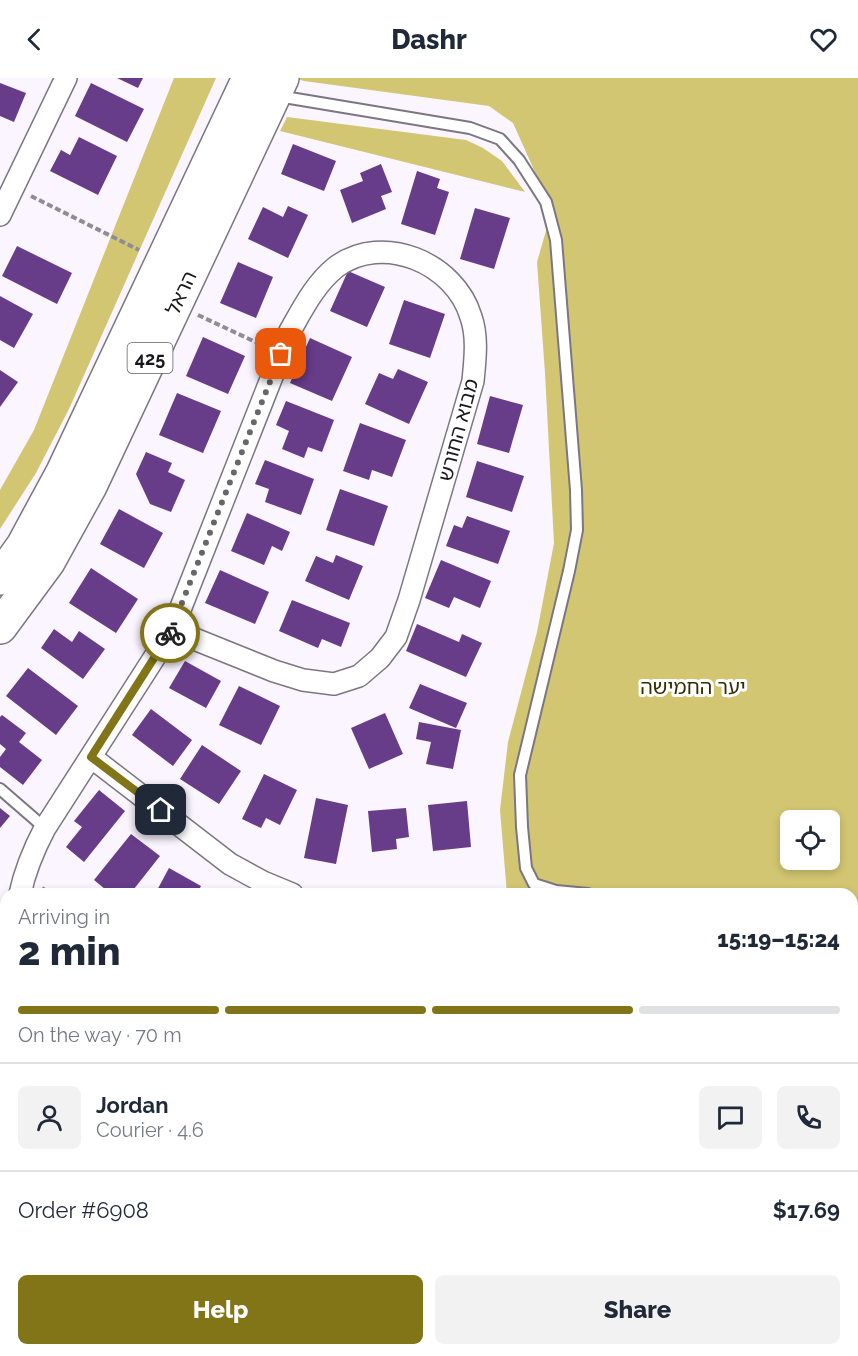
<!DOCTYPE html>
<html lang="en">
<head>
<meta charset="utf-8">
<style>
	:root { --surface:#fff; --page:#f2f2f3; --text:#1f2937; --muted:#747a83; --line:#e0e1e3; --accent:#817518 }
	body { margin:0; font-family:Raleway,"Noto Sans Hebrew",sans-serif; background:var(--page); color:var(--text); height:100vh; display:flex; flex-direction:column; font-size:22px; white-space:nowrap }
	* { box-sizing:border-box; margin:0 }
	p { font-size:20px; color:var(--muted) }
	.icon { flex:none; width:33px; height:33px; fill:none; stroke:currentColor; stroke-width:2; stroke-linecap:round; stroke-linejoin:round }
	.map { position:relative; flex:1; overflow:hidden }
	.details { position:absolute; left:0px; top:810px; width:858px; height:468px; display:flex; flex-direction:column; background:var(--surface); border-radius:18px 18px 0 0; box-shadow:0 3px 9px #0003 }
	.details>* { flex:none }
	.buttons { position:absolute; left:780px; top:732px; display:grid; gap:12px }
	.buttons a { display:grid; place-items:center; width:60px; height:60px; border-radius:9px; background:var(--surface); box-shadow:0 3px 9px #0003; font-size:30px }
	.pin { position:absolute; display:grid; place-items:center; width:51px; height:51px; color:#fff; margin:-26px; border-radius:12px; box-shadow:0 3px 9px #0006 }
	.courier { position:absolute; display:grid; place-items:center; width:60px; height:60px; margin:-30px; border:4px solid #817518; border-radius:50%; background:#fff; color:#222; box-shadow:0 2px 8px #0007 }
	.overview em { font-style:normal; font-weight:800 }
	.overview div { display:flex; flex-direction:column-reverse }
	.overview { display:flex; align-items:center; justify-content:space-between; height:102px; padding:0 18px }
	h1 { font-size:39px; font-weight:800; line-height:45px }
	.bar { display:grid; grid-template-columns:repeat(4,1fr); gap:9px 6px; align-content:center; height:72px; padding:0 18px }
	.bar i { height:8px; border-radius:4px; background:var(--line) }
	.bar .selected { background:var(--accent) }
	.bar p { grid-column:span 4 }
	.line { display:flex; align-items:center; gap:15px; padding:0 18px; border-top:2px solid var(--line) }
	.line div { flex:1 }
	.round { display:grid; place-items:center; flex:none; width:63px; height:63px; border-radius:9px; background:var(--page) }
	.cta { display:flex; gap:12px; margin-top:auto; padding:12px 18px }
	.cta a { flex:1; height:69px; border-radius:9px; background:var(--accent); color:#fff; font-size:24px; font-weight:800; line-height:69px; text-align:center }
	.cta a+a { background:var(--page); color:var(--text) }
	header { display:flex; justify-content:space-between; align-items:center; height:78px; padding:0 18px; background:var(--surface); font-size:27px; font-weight:800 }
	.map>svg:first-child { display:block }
</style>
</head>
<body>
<header><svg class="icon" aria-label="back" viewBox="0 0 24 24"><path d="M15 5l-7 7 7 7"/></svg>Dashr<svg class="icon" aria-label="heart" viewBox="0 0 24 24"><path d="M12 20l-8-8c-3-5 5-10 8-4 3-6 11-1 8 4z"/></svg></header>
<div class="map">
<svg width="858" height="1278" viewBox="0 0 858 1278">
	<rect width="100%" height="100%" fill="#faf5ff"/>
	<path fill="#d2c672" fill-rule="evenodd" d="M174 0H216L69 331 36 395 0 451V412L34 352Z
		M295 0H858V892L852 891V816H507L500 732 508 664 537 554 554 465 545 295 537 184 552 132 513 45 489 28 304 3ZM790 742H830V782H790Z
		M287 39 466 62 483 70 502 83 525 114 280 53Z
		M6 907V999H0V914Z
		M6 1193V1272H283L271 1278H0V1198Z"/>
	<path fill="#673c89" d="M117 0H143L138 10Z
		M0 5 26 15 14 44 0 38Z
		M91 5 144 31 127 64 75 38Z
		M79 59 117 78 98 117 50 93 61 72 70 77Z
		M293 66 336 83 324 113 281 96Z
		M381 86 392 114 381 118 386 131 352 145 340 112 363 103 360 95Z
		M417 93 440 101 437 110 449 114 435 157 401 146Z
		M288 128 308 137 288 180 248 161 263 129 283 139Z
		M475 130 510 140 494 191 460 181Z
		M17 168 72 195 57 226 2 198Z
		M238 184 273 199 256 240 220 225Z
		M348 193 385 209 367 249 330 233Z
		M0 218 33 236 14 270 0 262Z
		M404 222 445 236 430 280 389 266Z
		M203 259 245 278 228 316 186 298Z
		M310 260 352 279 332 323 290 305Z
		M398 291 428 304 409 346 365 326 379 295 393 301Z
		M0 292 18 304 0 329Z
		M177 315 221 333 203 375 159 357Z
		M490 318 523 327 509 375 477 366Z
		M286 323 334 342 322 374 308 369 304 380 282 371 289 353 276 347Z
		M360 345 406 362 392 399 372 392 369 402 343 393Z
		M146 374 172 385 168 394 185 402 171 434 150 426 136 396Z
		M265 382 314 401 301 437 265 424 269 411 255 406Z
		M477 383 524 398 512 434 466 419Z
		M340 411 388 428 374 468 326 452Z
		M119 431 163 455 144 490 100 466Z
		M247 435 290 454 282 473 272 468 264 487 231 473Z
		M467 438 510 453 498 486 446 468 454 447 462 450Z
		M336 477 363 488 349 522 305 503 316 478 333 485Z
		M441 482 491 503 480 530 454 519 449 530 425 520Z
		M91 490 138 521 116 555 69 525Z
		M220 492 269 514 255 546 205 525Z
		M292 522 350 545 341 569 322 561 318 570 279 553Z
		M417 546 459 564 462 556 482 565 466 599 406 573Z
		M54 551 72 564 79 553 105 571 83 601 41 570Z
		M185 583 221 603 206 630 169 610Z
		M28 590 78 628 56 657 6 618Z
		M420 606 467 625 456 650 409 630Z
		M239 608 280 628 261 667 219 647Z
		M151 631 192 662 173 688 132 657Z
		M385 635 403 676 369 691 351 650Z
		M2 637 26 655 19 664 42 682 23 707 0 689V679L6 671 0 666V639Z
		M419 644 461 652 453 691 426 686 431 664 416 661Z
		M202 667 241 693 219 726 180 701Z
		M264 696 297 712 280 747 266 740 261 750 242 741Z
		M99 712 125 733 84 784 66 769 82 749 74 743Z
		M316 720 348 727 336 786 304 780Z
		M467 723 471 769 433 773 428 727Z
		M0 730 10 738 0 750Z
		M406 730 409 759 396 761 397 771 372 774 368 733Z
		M131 756 160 778 130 816H111L94 802Z
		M169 790 201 808 197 816H155Z
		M856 970 858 980V1006L852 1007V971Z
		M6 1029V1079L0 1082V1032Z
		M852 1105 858 1116V1125L852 1128Z
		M852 1238 858 1248V1278H829L826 1272H852Z
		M344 1272H389L391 1278H346Z
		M405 1272H440L442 1278H407Z
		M773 1272H786L789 1278H760Z"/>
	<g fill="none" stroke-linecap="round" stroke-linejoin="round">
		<g stroke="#7c7682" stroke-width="14">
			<path id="service" d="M278 18 470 50 500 61 519 82 546 124 556 162 576 412 577 452 569 493 520 697 522 749 526 790 534 806 556 813 588 816
				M0 711 45 750
				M852 859 858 860"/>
		</g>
		<g stroke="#7c7682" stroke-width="24">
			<path id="minor" d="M0 137 66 0
				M91 679 230 786 263 804 292 816
				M20 816C25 792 34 771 45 750L172 552 290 253C303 230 315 206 336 189 383 154 455 185 471 239 478 259 475 282 473 303L409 522 396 559 380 580 359 598 334 606 303 602 274 593 172 552
				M0 877 6 864
				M852 946H858
				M0 1166 6 1160
				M852 1202 858 1198
				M696 1278 714 1272"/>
		</g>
		<g stroke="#7c7682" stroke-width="36">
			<path id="primary" d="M0 500 23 468 63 394 249 0
				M0 549 48 484 90 408 282 0"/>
		</g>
		<path stroke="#908c94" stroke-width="4" stroke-dasharray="6 3" stroke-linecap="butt" d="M31 118 139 172
			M198 237 264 268
			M42 810 51 816
			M0 983 6 980
			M0 1211 6 1214
			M159 1272 166 1278
			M147 1278 154 1272"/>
		<use href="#service" stroke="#fff" stroke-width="10"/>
		<use href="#minor" stroke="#fff" stroke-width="21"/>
		<use href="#primary" stroke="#fff" stroke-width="33"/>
	</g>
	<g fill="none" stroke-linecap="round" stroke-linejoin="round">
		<path stroke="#68656b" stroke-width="6" stroke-dasharray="0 10.8" d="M170 555 281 276"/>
		<path stroke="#817518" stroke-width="8" d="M161 732 91 679 170 555"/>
	</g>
	<g text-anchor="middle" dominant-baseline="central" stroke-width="6" stroke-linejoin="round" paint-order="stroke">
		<rect fill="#fff" stroke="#5f5d60" stroke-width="1.5" x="127.5" y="265" width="45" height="30" rx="4.5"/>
		<g font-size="18" font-weight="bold" fill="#1a171c">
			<text x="150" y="280">425</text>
		</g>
		<g font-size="20" fill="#1a171c" stroke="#fff">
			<text transform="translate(181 215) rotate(-65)">הראל</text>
			<text transform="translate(458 352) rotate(-75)">מבוא החורש</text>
		</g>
		<g font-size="20" fill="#322c00" stroke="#fff">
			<text x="693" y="609">יער החמישה</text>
		</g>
	</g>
</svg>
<div class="buttons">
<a><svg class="icon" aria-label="locate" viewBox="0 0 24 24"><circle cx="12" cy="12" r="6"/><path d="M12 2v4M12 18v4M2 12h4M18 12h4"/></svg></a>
</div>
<div class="pin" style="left:281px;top:276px;background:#ea580c"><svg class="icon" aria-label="bag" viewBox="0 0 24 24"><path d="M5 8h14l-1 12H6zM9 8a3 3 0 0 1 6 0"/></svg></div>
<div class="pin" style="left:161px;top:732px;background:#1f2937"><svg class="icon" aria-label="home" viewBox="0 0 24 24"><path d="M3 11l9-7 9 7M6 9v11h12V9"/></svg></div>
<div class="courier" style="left:170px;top:555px"><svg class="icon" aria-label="bike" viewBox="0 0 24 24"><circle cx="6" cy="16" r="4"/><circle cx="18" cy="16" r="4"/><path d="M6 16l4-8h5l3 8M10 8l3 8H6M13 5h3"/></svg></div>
<section class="details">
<div class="overview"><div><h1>2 min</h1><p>Arriving in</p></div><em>15:19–15:24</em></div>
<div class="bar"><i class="selected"></i><i class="selected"></i><i class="selected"></i><i></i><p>On the way · 70 m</p></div>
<div class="line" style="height:108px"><a class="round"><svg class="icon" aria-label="person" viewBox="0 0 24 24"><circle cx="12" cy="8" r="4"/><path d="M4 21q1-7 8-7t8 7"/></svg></a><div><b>Jordan</b><p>Courier · 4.6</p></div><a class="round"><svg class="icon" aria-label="chat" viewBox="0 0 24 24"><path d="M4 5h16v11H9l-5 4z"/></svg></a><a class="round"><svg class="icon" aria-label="phone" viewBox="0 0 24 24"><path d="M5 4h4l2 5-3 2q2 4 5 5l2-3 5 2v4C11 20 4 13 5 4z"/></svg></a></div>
<div class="line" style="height:78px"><div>Order #6908</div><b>$17.69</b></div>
<div class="cta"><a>Help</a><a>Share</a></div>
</section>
</div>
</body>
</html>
